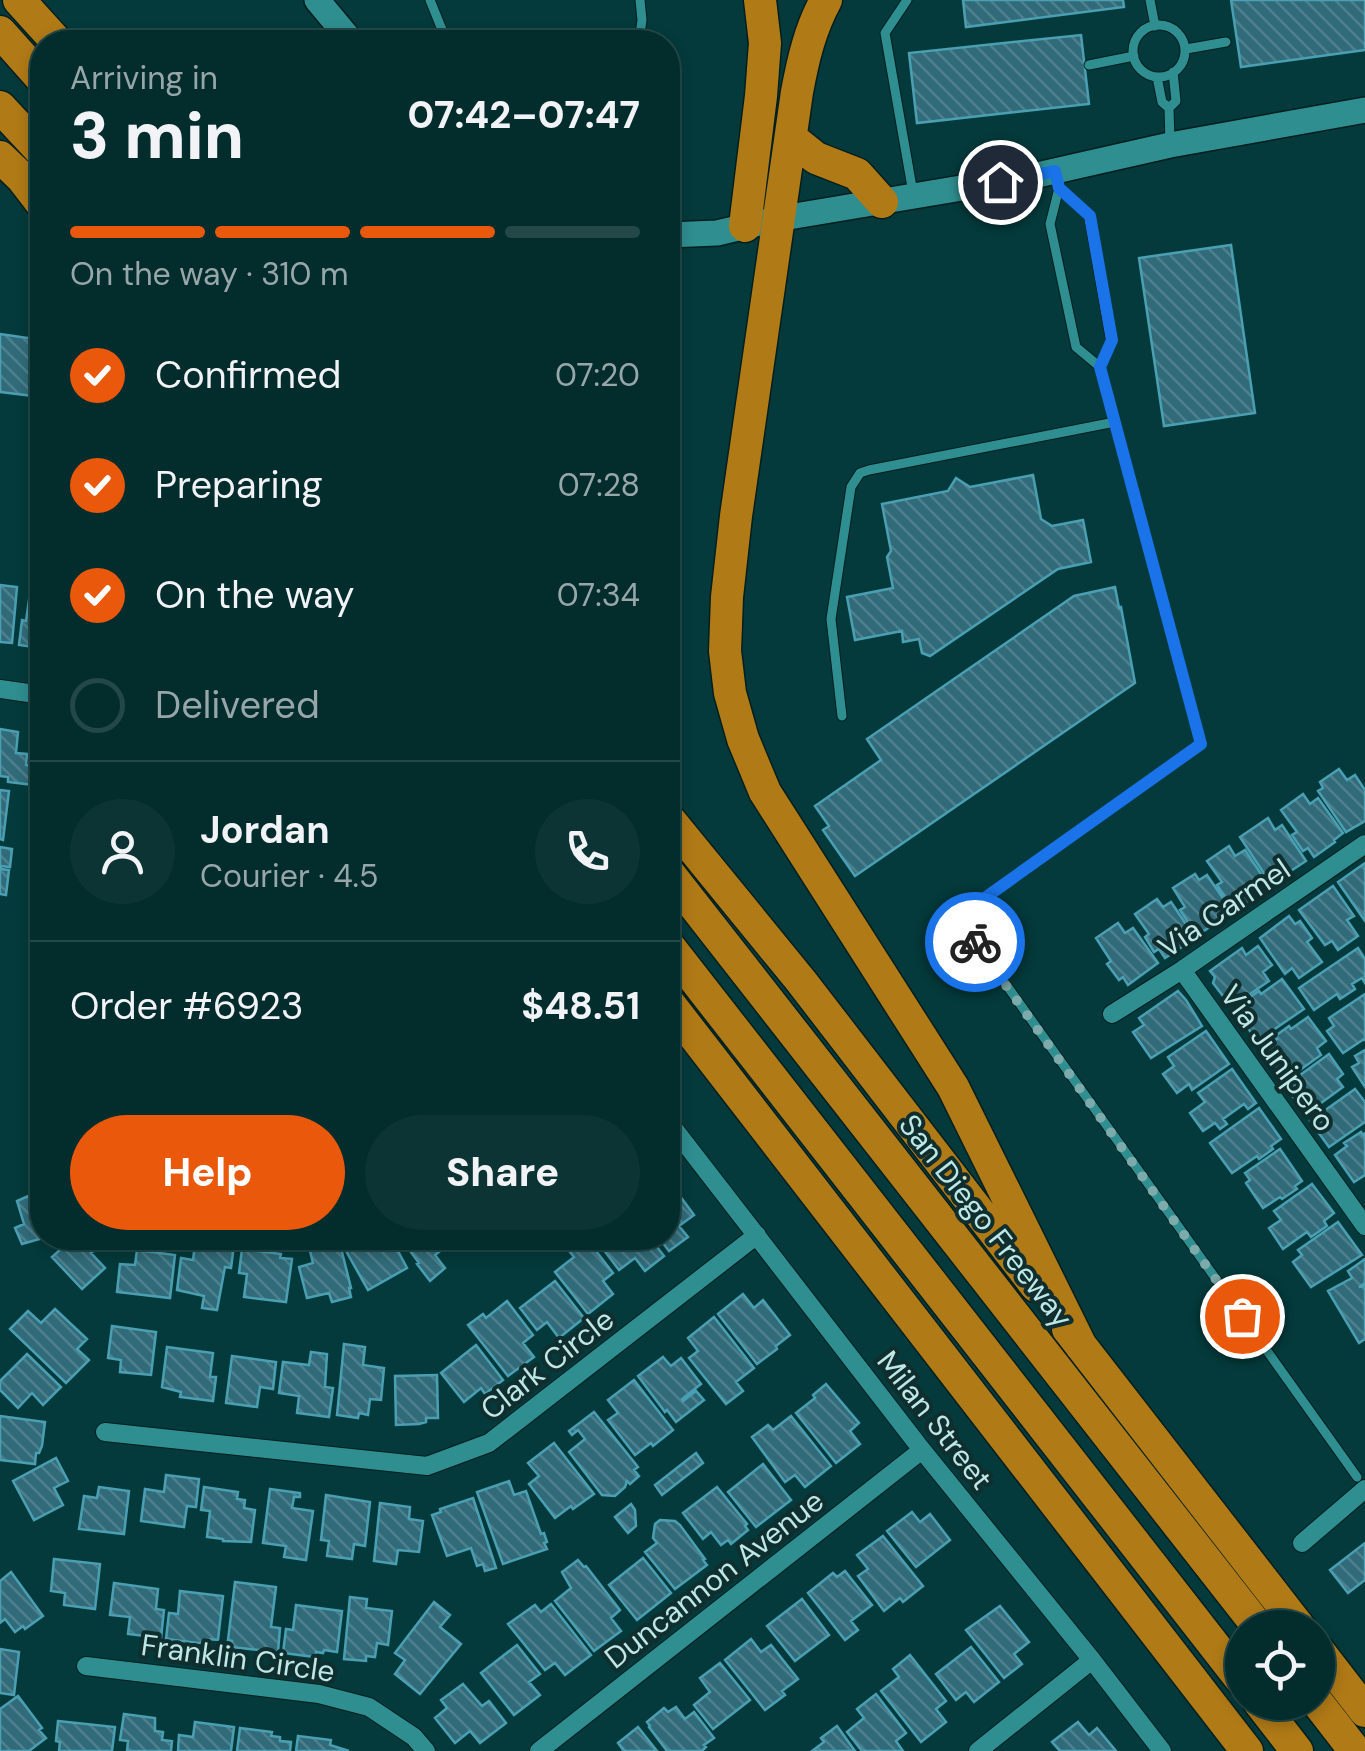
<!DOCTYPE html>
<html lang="en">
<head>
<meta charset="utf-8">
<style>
	:root { --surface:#032c2c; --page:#0d3434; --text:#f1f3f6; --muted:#97a7a9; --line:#244848; --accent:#ea580c }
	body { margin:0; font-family:"DM Sans",sans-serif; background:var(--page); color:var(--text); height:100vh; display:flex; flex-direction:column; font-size:38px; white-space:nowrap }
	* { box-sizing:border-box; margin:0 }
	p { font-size:32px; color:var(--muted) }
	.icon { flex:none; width:55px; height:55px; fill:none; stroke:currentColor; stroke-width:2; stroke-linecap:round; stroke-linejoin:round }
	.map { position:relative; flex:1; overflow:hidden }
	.panel { position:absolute; left:30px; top:30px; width:650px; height:1220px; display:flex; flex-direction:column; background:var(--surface); border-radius:40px; box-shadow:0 5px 15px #0003,0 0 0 2px var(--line) }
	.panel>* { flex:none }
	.fabs { position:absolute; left:1225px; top:1610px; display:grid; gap:20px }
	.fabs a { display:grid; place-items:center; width:110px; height:110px; border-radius:50%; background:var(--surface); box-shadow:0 5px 15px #0003,0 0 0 2px var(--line); font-size:50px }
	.pin { position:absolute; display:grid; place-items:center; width:85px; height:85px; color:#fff; margin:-42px; border:5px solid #fff; border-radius:50%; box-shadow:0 2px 10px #0007 }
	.courier { position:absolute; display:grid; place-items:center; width:100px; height:100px; margin:-50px; border:8px solid #1a73e8; border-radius:50%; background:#fff; color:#222; box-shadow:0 2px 12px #0007 }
	.head em { font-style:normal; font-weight:800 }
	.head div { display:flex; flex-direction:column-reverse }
	.head { display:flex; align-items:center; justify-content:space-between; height:170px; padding:0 40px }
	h1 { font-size:65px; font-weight:800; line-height:75px }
	.bar { display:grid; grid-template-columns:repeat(4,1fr); gap:15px 10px; align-content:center; height:120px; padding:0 40px }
	.bar i { height:12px; border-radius:8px; background:var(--line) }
	.bar .on { background:var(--accent) }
	.bar p { grid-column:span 4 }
	.line { display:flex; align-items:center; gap:25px; padding:0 40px; border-top:2px solid var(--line) }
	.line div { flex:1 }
	.round { display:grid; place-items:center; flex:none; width:105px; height:105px; border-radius:52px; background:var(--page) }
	ol { padding:0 40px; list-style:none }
	li { display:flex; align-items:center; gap:30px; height:110px }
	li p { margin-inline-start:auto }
	li .icon { padding:10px; border-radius:50%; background:var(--accent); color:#fff; stroke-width:4 }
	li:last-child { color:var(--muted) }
	li i { width:55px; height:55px; border:5px solid var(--line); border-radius:50% }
	.primary-button { display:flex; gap:20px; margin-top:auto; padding:20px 40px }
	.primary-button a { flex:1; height:115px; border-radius:60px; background:var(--accent); color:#fff; font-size:40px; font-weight:800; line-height:115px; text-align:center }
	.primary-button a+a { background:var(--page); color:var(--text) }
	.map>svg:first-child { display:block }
</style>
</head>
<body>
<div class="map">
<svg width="1365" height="1751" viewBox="0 0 1365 1751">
	<defs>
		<pattern id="building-back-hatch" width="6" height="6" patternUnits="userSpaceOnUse" patternTransform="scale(2.5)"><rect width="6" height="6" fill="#316b79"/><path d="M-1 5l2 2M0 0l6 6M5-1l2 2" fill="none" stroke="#4d808c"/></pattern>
	</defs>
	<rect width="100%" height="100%" fill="#043a3b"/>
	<path fill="url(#building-back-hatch)" stroke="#4a9fb3" stroke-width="2.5" d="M963 0H1123L1124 7 966 27Z
		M1231 0H1365V50L1241 67Z
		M1081 35 1089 104 917 123 909 53Z
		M1231 245 1255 413 1164 426 1139 258Z
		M0 334 42 340V397L0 392Z
		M1033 475 1041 519 1052 526 1083 520 1091 562 1058 569 930 656 922 653 919 639 903 642 902 631 855 640 847 597 893 588 887 557 891 551 882 504 948 491 956 478 970 487Z
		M0 585 17 587 12 643 0 642Z
		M1115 587 1119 608 1121 607 1135 683 855 876 823 830 829 826 815 806 881 760 867 739 1074 596Z
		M30 593 42 594V648L19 645 22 620 26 621Z
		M0 729 18 732 16 753 27 754 26 765 36 767 34 785 8 782V777L0 776Z
		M1339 769 1347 780 1355 775 1365 790V821L1346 832 1318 791 1323 788 1320 782Z
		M0 790 9 791 3 840 0 839Z
		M1303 794 1310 804 1318 798 1343 833 1334 840 1335 842 1314 857 1308 848 1303 851 1292 835 1297 832 1281 810Z
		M1268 818 1275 830 1282 825 1306 861 1271 884 1240 837Z
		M1229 846 1235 856 1245 850 1269 886 1239 908 1233 899 1228 902 1217 885 1222 882 1207 861Z
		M0 847 12 849 10 867 1 866V869L9 870 6 895 0 894Z
		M1365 863V921L1338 882Z
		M1195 874 1199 880 1207 875 1231 910 1222 916 1224 918 1202 932 1196 924 1191 927 1180 910 1185 907 1173 888Z
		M1333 886 1354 916 1347 920 1358 936 1338 950 1332 941 1325 945 1299 910Z
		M1157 899 1163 907 1171 902 1194 936 1187 941 1188 943 1165 958 1159 949 1154 952 1145 937 1149 934 1135 914Z
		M1289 916 1295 924 1300 921 1312 938 1307 942 1322 962 1299 978 1292 968 1285 974 1260 938Z
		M1118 923 1125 933 1133 928 1158 963 1128 985 1123 977 1119 980 1107 964 1111 961 1096 938Z
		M1258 946 1272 965 1263 972 1269 981 1237 1003 1231 994 1223 996 1213 983 1215 977 1210 971 1242 948 1246 955Z
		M1358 948 1365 959V983L1362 978 1352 984 1355 989 1340 999 1337 994 1314 1010 1299 988Z
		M1282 979 1304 1009 1257 1041 1236 1011 1245 1005 1243 1002 1259 991 1261 994Z
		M1178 991 1186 1000 1202 1026 1151 1058 1133 1032 1144 1025 1139 1018Z
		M1365 994V1041L1364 1039 1343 1053 1327 1031 1334 1026 1329 1018Z
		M1308 1017 1326 1041 1317 1048 1321 1055 1286 1080 1263 1050 1277 1039 1274 1037 1289 1026 1291 1029Z
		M1206 1031 1229 1064 1192 1090 1189 1084 1177 1093 1163 1074 1174 1066 1168 1057Z
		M1365 1050V1087L1352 1067 1359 1063 1355 1056Z
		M1329 1054 1343 1074 1337 1079 1343 1087 1306 1114 1285 1086Z
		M1232 1069 1256 1103 1248 1109 1244 1104 1223 1119 1227 1124 1220 1129 1215 1123 1203 1131 1190 1113 1205 1102 1198 1093Z
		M1355 1089 1365 1102V1122L1329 1147 1310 1121Z
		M1259 1108 1281 1139 1271 1146 1273 1149 1259 1159 1257 1156 1232 1173 1210 1143Z
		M1361 1132 1363 1135 1365 1133V1175L1354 1182 1335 1155 1347 1146 1344 1143Z
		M1280 1149 1302 1181 1295 1186 1297 1189 1282 1199 1280 1197 1263 1208 1246 1183 1250 1180 1245 1173Z
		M668 1180 694 1215 679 1226 688 1237 669 1251 659 1238H668Z
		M1312 1184 1334 1213 1324 1221 1327 1226 1311 1237 1307 1232 1283 1249 1269 1228 1281 1220 1274 1211Z
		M42 1190 43 1238 22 1244 15 1228 24 1224 17 1201Z
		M1338 1222 1362 1255 1311 1287 1293 1262 1302 1255 1298 1250Z
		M73 1238H100L104 1242 91 1253 105 1268 82 1289 52 1257Z
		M367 1238H391L407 1268 368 1290 346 1251Z
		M405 1238H457L435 1255 445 1268 430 1281 417 1264 419 1263 402 1240Z
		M579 1238H586L613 1273 603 1281 613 1294 588 1314 555 1272 574 1257 566 1247Z
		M610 1238H650L664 1256 645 1271 635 1258 619 1270 600 1245Z
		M205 1241 234 1245 231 1268 225 1267 217 1310 202 1308 204 1296 177 1290 181 1258 193 1260 195 1244 205 1245Z
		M340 1244 351 1288H349L351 1297 332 1302 329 1293 307 1298 299 1267 313 1263 310 1251Z
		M242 1249 281 1254 280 1258 292 1259 286 1302 244 1297 247 1274 239 1273Z
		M137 1250 175 1255 170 1298 117 1292 120 1264 135 1265Z
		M1365 1259V1283L1359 1287 1365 1286V1339L1359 1343 1328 1291 1352 1278 1348 1271Z
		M555 1281 584 1318 559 1338 547 1322 537 1330 520 1308Z
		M743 1294 754 1308 763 1300 790 1335 776 1346 777 1349 757 1364 718 1314Z
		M507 1301 533 1335 523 1343 534 1357 508 1376 468 1325 483 1314 486 1318Z
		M55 1309 87 1339 77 1349 89 1360 66 1383 10 1329 28 1311 41 1323Z
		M714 1317 754 1368 736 1382 743 1391 726 1404 689 1358 698 1351 688 1338Z
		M112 1326 156 1332 151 1375 120 1372 121 1360 108 1358Z
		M344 1344 365 1347 363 1365 384 1368 381 1400 370 1399 368 1415 359 1413 358 1418 337 1415Z
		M476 1345 503 1380 485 1394 481 1388 464 1402 441 1373Z
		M167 1347 213 1353 210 1377H216L213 1401 180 1397 181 1392 162 1387Z
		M311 1352 327 1354 325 1387 333 1388 329 1417 297 1413 299 1396 279 1393 283 1362 309 1365Z
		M27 1354 61 1387 43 1405 32 1393 18 1408 0 1390V1381Z
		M232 1356 276 1362 273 1389 260 1387 257 1407 226 1403Z
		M663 1357 671 1366 681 1358 701 1384 682 1399 683 1401 696 1391 704 1400 676 1422 667 1410 665 1412 638 1376Z
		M437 1375 438 1418H426V1422L419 1424 396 1425 395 1376Z
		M634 1380 673 1430 653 1446 651 1443 635 1455 608 1420 618 1413 608 1400Z
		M826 1384 859 1423 850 1431 860 1444 836 1463 796 1413 815 1398 813 1395Z
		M594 1412 638 1467 634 1470 639 1476 630 1484 627 1481 625 1487 615 1496 602 1495 569 1452 585 1439 578 1430 572 1435 569 1431Z
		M0 1416 45 1422 42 1446 39 1453H36L35 1464 0 1460Z
		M791 1416 831 1466 805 1487 795 1475 785 1482 752 1437 768 1425 773 1430Z
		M554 1443 594 1494 573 1509 571 1506 555 1518 529 1484 539 1476 528 1463Z
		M696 1453 703 1463 662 1495 655 1485Z
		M56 1458 68 1481 54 1488 63 1505 34 1520 13 1481Z
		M763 1464 791 1500 756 1527 728 1492Z
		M166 1475 199 1479 196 1507 187 1506 184 1527 141 1521 145 1489 164 1492Z
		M509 1481 514 1495 526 1491 541 1534 544 1533 547 1542 544 1543 547 1549 503 1564 477 1492Z
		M99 1487 129 1491 124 1534 79 1529 84 1496 97 1498Z
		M204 1487 238 1492 237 1499 245 1500 244 1508 255 1510 251 1542 223 1541V1539L207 1537 210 1511 201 1510Z
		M717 1487 747 1524 745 1526 748 1530 731 1544 728 1540 721 1545 711 1532 703 1539 683 1513Z
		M270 1489 300 1493V1497H294L292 1508 313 1511 306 1560 284 1557 286 1546 263 1543Z
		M326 1495 370 1502 365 1546 354 1544 352 1559 327 1556 329 1541 321 1540Z
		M473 1498 496 1568 485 1571 483 1564 477 1566 471 1548 447 1556 432 1515 441 1512 440 1509Z
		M380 1503 410 1507 409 1519 423 1521 419 1552 398 1550 396 1564 374 1561Z
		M631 1504 635 1510 636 1526 628 1533 615 1517Z
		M912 1512 920 1522 930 1514 950 1540 916 1567 887 1531Z
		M660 1520 675 1521 680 1525 705 1559 703 1560 707 1565 675 1589 645 1552 657 1543 653 1538 655 1524Z
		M883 1536 923 1586 903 1602 900 1598 884 1611 858 1576 868 1569 857 1555Z
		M1365 1543V1580L1348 1593 1330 1570Z
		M643 1558 671 1593 637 1620 609 1585Z
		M54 1559 100 1564 95 1609 64 1605 65 1593 51 1591Z
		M578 1560 584 1567 586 1566 620 1610 611 1618 621 1631 594 1651 555 1601 571 1588 562 1572Z
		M845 1571 872 1605 851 1621 858 1630 845 1640 808 1593 833 1573 837 1577Z
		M11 1572 43 1616 25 1629 23 1626 15 1632 5 1619 0 1623V1581Z
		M235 1582 276 1587 271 1627 280 1628 278 1652 231 1647 232 1641 228 1640Z
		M114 1583 158 1589 156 1609 164 1610 161 1638 128 1634 130 1617 110 1615Z
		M180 1591 223 1596 218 1640 207 1639V1642L198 1643 166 1639 169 1613 178 1614Z
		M350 1597 367 1599 366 1608 392 1611 388 1645 377 1643 375 1657 366 1656V1661L344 1659Z
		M802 1599 829 1635 795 1661 767 1626Z
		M434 1602 450 1615 440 1627 461 1644 420 1694 395 1674 405 1660 395 1653Z
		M551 1604 591 1655 565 1675 555 1663 545 1670 508 1624 535 1605 541 1612Z
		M296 1605 342 1611 337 1652 324 1650 323 1653 316 1652 315 1657 283 1653 286 1629 293 1630Z
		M1000 1606 1029 1642 1014 1654 1022 1664 1004 1678 966 1630Z
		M751 1639 761 1652 771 1645 798 1679 782 1691 785 1695 765 1710 725 1660Z
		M517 1645 540 1674 529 1682 540 1695 514 1715 481 1673Z
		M971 1647 999 1682 974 1702 966 1692 956 1700 936 1674Z
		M0 1649 19 1652 14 1695 0 1693Z
		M910 1655 946 1701 936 1709 946 1722 921 1742 881 1691 899 1677 893 1669Z
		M720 1663 750 1700 713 1729 694 1705 710 1692 700 1678Z
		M463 1684 482 1706 489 1701 506 1723 480 1743 470 1731 455 1743 435 1718 447 1708 441 1700Z
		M876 1694 906 1733 896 1741 903 1751H862L847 1732 864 1718 857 1709Z
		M18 1696 42 1728 39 1730 46 1738 29 1751H0V1709Z
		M676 1707 685 1719 694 1712 714 1738 704 1745 706 1747 702 1751H667L649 1727 650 1726 647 1722 664 1708 668 1712Z
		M124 1714 155 1718V1731L163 1732 162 1740 172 1741 171 1751H127L128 1741 120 1740Z
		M58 1721 115 1727 112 1751H59L60 1742 56 1741Z
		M195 1722 234 1727 231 1751H178L179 1735 193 1737Z
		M1078 1722 1089 1735 1097 1728 1116 1751H1060L1052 1742Z
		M837 1726 855 1751H812L824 1742 821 1738Z
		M638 1727 657 1751H624L618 1743Z
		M240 1728 272 1732 271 1736 280 1737V1741L291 1742 290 1751H237Z
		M298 1736 331 1740 330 1745 349 1751H296Z"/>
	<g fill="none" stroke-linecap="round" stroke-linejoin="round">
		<g stroke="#021f1f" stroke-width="11">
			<path id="lane" d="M430 0 447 42
				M907 0 885 33 913 193
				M1150 0 1155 26
				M1133 51a26 26 0 1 1 52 0a26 26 0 1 1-52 0Z
				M639 42 642 20 640 0
				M1186 49 1226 42
				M1089 65 1134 56
				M1157 77 1162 102 1169 108
				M1170 142 1169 108 1176 101 1173 72
				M1056 176 1059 188 1050 224 1076 347 1100 367 1201 744 958 917 1357 1477
				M1059 188 1089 216 1111 341 1100 367
				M842 716 831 619 851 487 860 473 869 470 1115 422"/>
		</g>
		<g stroke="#021f1f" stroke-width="20">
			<path id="street" d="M0 689 42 695
				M1182 970 1365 1226
				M1112 1014 1182 970 1365 844
				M668 1121 922 1450 1092 1660 1162 1751
				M105 1432 427 1466 489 1443 757 1235
				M1302 1543 1365 1489
				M86 1666 319 1694 369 1707 414 1737 426 1751
				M539 1751 922 1450
				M978 1751 1092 1660"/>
		</g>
		<g stroke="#021f1f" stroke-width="28">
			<path id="secondary" d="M317 0 352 42
				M668 235 717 233 777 219 1033 176 1170 145 1365 110"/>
		</g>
		<g stroke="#021f1f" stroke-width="35">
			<path id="highway" d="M19 0 57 42
				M826 0C810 29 803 60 797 92L736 516 727 597 725 651 730 693 743 739 765 792 953 1087 1081 1346
				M0 32 42 79
				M0 107 42 152
				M791 138 816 158 857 174 882 202
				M0 157 22 178 42 204
				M745 226 761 96 765 43 760 0
				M668 818 801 981 1036 1286
				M668 872 1259 1628
				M668 945 1242 1681
				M668 1002 1247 1751
				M1068 1329 1300 1628
				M1318 1650 1365 1711
				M1259 1702 1297 1751
				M1317 1702 1355 1751"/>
		</g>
		<use href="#lane" stroke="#2f8e8f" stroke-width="9"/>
		<use href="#street" stroke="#2f8e8f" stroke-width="18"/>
		<use href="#secondary" stroke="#2f8e8f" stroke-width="25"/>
		<use href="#highway" stroke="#b07a16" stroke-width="32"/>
	</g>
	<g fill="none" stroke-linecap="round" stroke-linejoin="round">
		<path stroke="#7daaab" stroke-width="10" stroke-dasharray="0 18" d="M975 942 1242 1316"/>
		<path stroke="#1a73e8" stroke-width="12" d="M975 942 958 917 1201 744 1100 367 1112 340 1090 216 1059 188 1055 171 1000 182"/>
	</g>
	<g text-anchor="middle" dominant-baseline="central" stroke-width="8" stroke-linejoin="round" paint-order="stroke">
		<g font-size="30" fill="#bee7e7" stroke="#112e2e">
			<text transform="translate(1224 908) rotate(-34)">Via Carmel</text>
			<text transform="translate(1278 1058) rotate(54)">Via Junipero</text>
			<text transform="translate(986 1221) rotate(52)">San Diego Freeway</text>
			<text transform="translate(547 1364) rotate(-38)">Clark Circle</text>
			<text transform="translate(935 1420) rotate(52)">Milan Street</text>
			<text transform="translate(714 1579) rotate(-38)">Duncannon Avenue</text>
			<text transform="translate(238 1658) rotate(8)">Franklin Circle</text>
		</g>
	</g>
</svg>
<div class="fabs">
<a><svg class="icon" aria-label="locate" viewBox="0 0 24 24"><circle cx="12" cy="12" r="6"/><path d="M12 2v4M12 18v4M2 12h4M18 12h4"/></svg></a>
</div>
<div class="pin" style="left:1242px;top:1316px;background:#ea580c"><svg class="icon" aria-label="bag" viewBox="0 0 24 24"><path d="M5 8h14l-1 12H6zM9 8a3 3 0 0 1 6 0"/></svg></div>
<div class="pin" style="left:1000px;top:182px;background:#1f2937"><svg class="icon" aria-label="home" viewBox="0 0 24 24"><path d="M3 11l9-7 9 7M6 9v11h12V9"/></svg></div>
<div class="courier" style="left:975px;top:942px"><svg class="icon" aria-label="bike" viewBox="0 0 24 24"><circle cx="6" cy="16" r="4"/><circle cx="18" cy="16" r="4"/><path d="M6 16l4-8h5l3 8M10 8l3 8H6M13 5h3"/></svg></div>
<section class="panel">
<div class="head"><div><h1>3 min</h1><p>Arriving in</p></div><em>07:42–07:47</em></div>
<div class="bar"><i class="on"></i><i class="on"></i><i class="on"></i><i></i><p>On the way · 310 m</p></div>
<ol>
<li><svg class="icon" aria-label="check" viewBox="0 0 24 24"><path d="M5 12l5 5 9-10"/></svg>Confirmed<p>07:20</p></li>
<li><svg class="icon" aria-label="check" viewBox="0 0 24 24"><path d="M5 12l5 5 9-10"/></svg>Preparing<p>07:28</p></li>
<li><svg class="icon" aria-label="check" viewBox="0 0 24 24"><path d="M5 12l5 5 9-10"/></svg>On the way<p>07:34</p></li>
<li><i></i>Delivered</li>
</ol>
<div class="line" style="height:180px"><a class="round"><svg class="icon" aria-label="person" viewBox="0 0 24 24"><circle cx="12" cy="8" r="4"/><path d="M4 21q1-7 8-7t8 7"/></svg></a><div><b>Jordan</b><p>Courier · 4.5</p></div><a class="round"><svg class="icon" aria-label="phone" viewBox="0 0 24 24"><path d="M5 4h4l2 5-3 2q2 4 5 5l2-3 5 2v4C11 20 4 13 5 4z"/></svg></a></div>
<div class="line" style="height:130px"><div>Order #6923</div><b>$48.51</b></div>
<div class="primary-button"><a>Help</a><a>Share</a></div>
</section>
</div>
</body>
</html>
